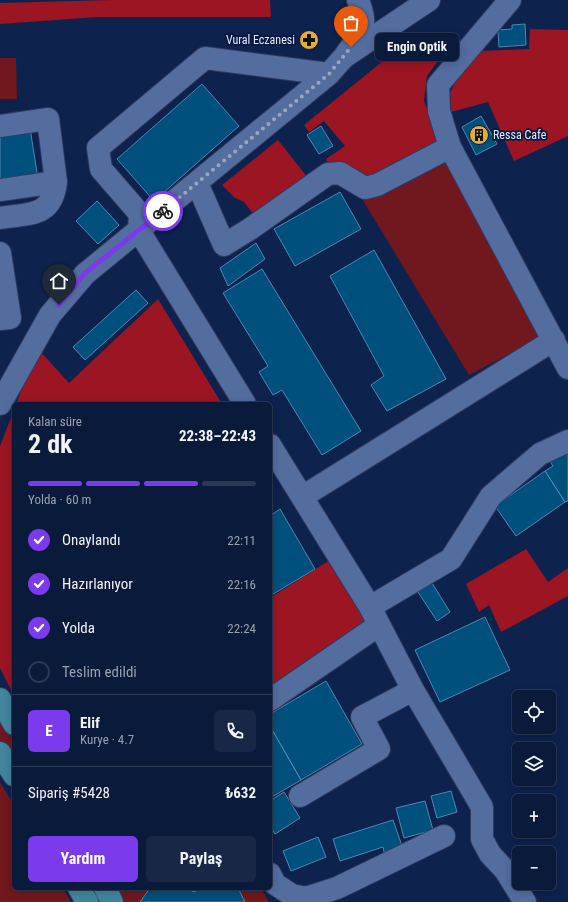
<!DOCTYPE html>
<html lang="tr">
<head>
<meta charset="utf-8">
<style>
	:root { --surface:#0a1a3a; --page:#182745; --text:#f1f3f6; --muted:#99a1af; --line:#2a3854; --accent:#7c3aed }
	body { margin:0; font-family:"Roboto Condensed",sans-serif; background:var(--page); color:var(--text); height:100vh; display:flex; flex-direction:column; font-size:15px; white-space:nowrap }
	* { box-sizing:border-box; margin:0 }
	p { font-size:13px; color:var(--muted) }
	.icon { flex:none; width:22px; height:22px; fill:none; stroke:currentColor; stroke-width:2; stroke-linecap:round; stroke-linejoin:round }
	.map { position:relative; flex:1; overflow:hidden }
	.drawer { position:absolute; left:12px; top:402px; width:260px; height:488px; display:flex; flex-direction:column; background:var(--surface); border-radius:6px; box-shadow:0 2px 10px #0003,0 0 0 1px var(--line) }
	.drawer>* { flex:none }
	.controls { position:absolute; left:512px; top:690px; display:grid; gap:8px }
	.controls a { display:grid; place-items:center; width:44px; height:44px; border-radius:6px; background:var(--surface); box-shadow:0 2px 10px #0003,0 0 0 1px var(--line); font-size:20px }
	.pin { position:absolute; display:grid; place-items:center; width:34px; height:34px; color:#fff; margin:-41px -17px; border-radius:50% 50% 50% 0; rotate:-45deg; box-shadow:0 0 4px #0007 }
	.pin .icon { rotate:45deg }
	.courier { position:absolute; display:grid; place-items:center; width:40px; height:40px; margin:-20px; border:3px solid #7c3aed; border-radius:50%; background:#fff; color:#222; box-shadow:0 1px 5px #0007 }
	.bubble { position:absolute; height:28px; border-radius:6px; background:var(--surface); box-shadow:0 2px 10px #0003,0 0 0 1px var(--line); font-size:13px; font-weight:700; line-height:28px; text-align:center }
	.overview em { font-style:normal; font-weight:700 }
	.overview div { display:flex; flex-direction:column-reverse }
	.overview { display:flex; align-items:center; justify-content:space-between; height:68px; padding:0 16px }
	h1 { font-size:26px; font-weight:700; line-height:30px }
	.bar { display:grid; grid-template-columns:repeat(4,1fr); gap:6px 4px; align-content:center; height:48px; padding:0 16px }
	.bar i { height:5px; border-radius:3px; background:var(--line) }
	.bar .on { background:var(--accent) }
	.bar p { grid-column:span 4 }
	.line { display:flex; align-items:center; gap:10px; padding:0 16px; border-top:1px solid var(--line) }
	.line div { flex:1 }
	.round { display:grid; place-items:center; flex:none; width:42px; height:42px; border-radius:6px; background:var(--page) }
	ol { padding:0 16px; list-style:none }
	li { display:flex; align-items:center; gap:12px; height:44px }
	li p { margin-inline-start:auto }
	li .icon { padding:4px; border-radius:50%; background:var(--accent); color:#fff; stroke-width:4 }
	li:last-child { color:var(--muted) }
	li i { width:22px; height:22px; border:2px solid var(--line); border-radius:50% }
	.primary-button { display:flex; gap:8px; margin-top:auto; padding:8px 16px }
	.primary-button a { flex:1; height:46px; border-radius:6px; background:var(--accent); color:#fff; font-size:16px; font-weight:700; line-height:46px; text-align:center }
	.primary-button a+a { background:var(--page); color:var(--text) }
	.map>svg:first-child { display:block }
</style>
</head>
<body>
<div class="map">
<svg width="568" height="902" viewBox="0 0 568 902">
	<rect width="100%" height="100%" fill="#0e224e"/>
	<path fill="#70181d" d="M0 58H16L17 99H0Z
		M448 154 545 335 469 375 356 189Z
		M0 718 14 743V761L0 740Z
		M0 782 14 805V888H63L71 902H0Z
		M117 888H261L269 902H124Z"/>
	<path fill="#9b1523" d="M112 0H270L271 17H97L0 24V3Z
		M530 29 568 30V136L514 161 488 102 451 112 450 93 462 68 481 51 529 49Z
		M439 34 456 36 427 76 424 101 441 146 370 179 330 168 326 159 345 146 324 121 309 132 304 125 409 40Z
		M278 140 308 178 256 217 244 202 235 198 222 185Z
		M158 299 222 404H16L38 349 69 383Z
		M14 410V691L12 692 0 668V446Z
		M526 549 548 582 568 568V596L501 632 489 605 479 612 466 584Z
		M330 560 375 636 270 704V598Z"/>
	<path fill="#00507d" stroke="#5186b0" d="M525 24 526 45 499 47 498 30 512 29V25Z
		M202 84 239 126 154 201 117 159Z
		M481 116 497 144 476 155 462 127Z
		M321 126 333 146 319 154 307 135Z
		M30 128 38 179 0 185V133Z
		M340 192 361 229 295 266 274 229Z
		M97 201 119 225 98 244 76 221Z
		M256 243 265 259 228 286 220 268Z
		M374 250 446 379 387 411 371 385 384 376 330 276Z
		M262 269 361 431 322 455 282 390 273 395 259 372 268 366 223 293Z
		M136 290 148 303 85 360 73 347Z
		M568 448V501L565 502 545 471 553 466 549 460Z
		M545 471 565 502 516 536 495 506Z
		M280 509 315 569 270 596V516Z
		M432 583 450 612 437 621 418 592Z
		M485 617 510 670 440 702 415 650Z
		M326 681 362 744 301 780 270 726V714Z
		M270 726 301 780 270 798Z
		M451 791 457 812 437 818 431 796Z
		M284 792 300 818 275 834 270 826V801Z
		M425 801 433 830 404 838 396 808Z
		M393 820 402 846 384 852 383 847 340 861 333 839Z
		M318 837 326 857 291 871 283 851Z
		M150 888H190L193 892 204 888H238L245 902H140Z"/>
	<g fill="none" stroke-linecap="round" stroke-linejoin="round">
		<g stroke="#323a5f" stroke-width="24">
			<path id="minor" d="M358 0C370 30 360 33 344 57L429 0
				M510 0 438 85 439 111 450 147 568 368
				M0 126 48 119 56 182 0 190
				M197 183 224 245 250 229 328 174 340 173 365 188 377 185 450 147
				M0 218C29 213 52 218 56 182
				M0 253 10 318 0 319
				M0 404 50 315 85 274 329 74 344 57
				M245 404 139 231 140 214 101 169 98 148 205 58 329 74
				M270 445 370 607 413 690 482 807V839L490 854 505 870 525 902
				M302 497 554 340
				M370 607 451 559 491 496 540 454 568 441
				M270 700 379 625
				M300 796 379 749 362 717 413 690
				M270 874 275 884 292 895 306 898 337 888 444 836"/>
		</g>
		<g stroke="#323a5f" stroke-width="24">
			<path id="major" d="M0 699 14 724
				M0 753 14 775
				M79 888 87 902
				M105 888 112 902"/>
		</g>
		<use href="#minor" stroke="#536d9f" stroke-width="22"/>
		<use href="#major" stroke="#41859e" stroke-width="22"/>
	</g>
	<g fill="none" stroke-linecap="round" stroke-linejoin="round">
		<path stroke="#98a6c0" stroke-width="4" stroke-dasharray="0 7.2" d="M163 211 329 74 351 47"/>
		<path stroke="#7c3aed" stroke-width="5" d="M59 305 84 274 163 211"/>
	</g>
	<defs>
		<g id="pharmacy-disc" transform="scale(1)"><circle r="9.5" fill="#e4ae35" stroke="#051842"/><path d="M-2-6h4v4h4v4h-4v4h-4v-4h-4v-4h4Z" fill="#111"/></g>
		<g id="building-disc" transform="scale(1)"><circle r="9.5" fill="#e4ae35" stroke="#051842"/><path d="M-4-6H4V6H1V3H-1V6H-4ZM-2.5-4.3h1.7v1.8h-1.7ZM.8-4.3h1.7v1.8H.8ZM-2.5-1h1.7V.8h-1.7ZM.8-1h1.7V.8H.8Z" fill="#111"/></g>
	</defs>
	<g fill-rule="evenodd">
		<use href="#pharmacy-disc" x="309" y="40"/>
		<use href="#building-disc" x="479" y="135"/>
	</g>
	<g text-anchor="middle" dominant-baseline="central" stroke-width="3.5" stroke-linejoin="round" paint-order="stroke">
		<g font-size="12" fill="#e3edfe" stroke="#051842" text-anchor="end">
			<text x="295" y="40">Vural Eczanesi</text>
			<text x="493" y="135" text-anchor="start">Ressa Cafe</text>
		</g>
	</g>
</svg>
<div class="controls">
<a><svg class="icon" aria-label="locate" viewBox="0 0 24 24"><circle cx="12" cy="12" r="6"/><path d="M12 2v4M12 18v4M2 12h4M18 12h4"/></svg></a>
<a><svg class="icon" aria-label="layers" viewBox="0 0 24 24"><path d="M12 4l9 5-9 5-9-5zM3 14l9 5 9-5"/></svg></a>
<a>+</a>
<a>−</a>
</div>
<div class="pin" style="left:351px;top:47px;background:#ea580c"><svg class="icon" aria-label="bag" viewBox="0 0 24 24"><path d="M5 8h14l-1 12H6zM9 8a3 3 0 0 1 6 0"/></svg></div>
<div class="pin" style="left:59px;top:305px;background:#1f2937"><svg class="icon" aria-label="home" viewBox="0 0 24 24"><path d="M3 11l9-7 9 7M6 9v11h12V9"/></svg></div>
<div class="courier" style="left:163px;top:211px"><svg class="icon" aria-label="bike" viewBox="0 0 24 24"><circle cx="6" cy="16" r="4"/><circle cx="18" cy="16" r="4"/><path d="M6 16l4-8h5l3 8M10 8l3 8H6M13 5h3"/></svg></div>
<div class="bubble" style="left:375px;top:33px;width:84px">Engin Optik</div>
<section class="drawer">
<div class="overview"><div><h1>2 dk</h1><p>Kalan süre</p></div><em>22:38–22:43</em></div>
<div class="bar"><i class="on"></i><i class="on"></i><i class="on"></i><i></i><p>Yolda · 60 m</p></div>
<ol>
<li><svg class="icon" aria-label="check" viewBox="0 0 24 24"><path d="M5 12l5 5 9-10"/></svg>Onaylandı<p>22:11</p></li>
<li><svg class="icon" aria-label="check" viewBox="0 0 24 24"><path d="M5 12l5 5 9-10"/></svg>Hazırlanıyor<p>22:16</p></li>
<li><svg class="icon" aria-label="check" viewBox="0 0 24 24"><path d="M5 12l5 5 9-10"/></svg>Yolda<p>22:24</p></li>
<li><i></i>Teslim edildi</li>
</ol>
<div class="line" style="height:72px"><b class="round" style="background:var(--accent);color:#fff">E</b><div><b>Elif</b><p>Kurye · 4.7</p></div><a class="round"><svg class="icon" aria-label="phone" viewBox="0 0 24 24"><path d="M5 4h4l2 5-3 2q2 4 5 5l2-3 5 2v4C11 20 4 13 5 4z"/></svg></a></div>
<div class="line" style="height:52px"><div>Sipariş #5428</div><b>₺632</b></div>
<div class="primary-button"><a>Yardım</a><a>Paylaş</a></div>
</section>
</div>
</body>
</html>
